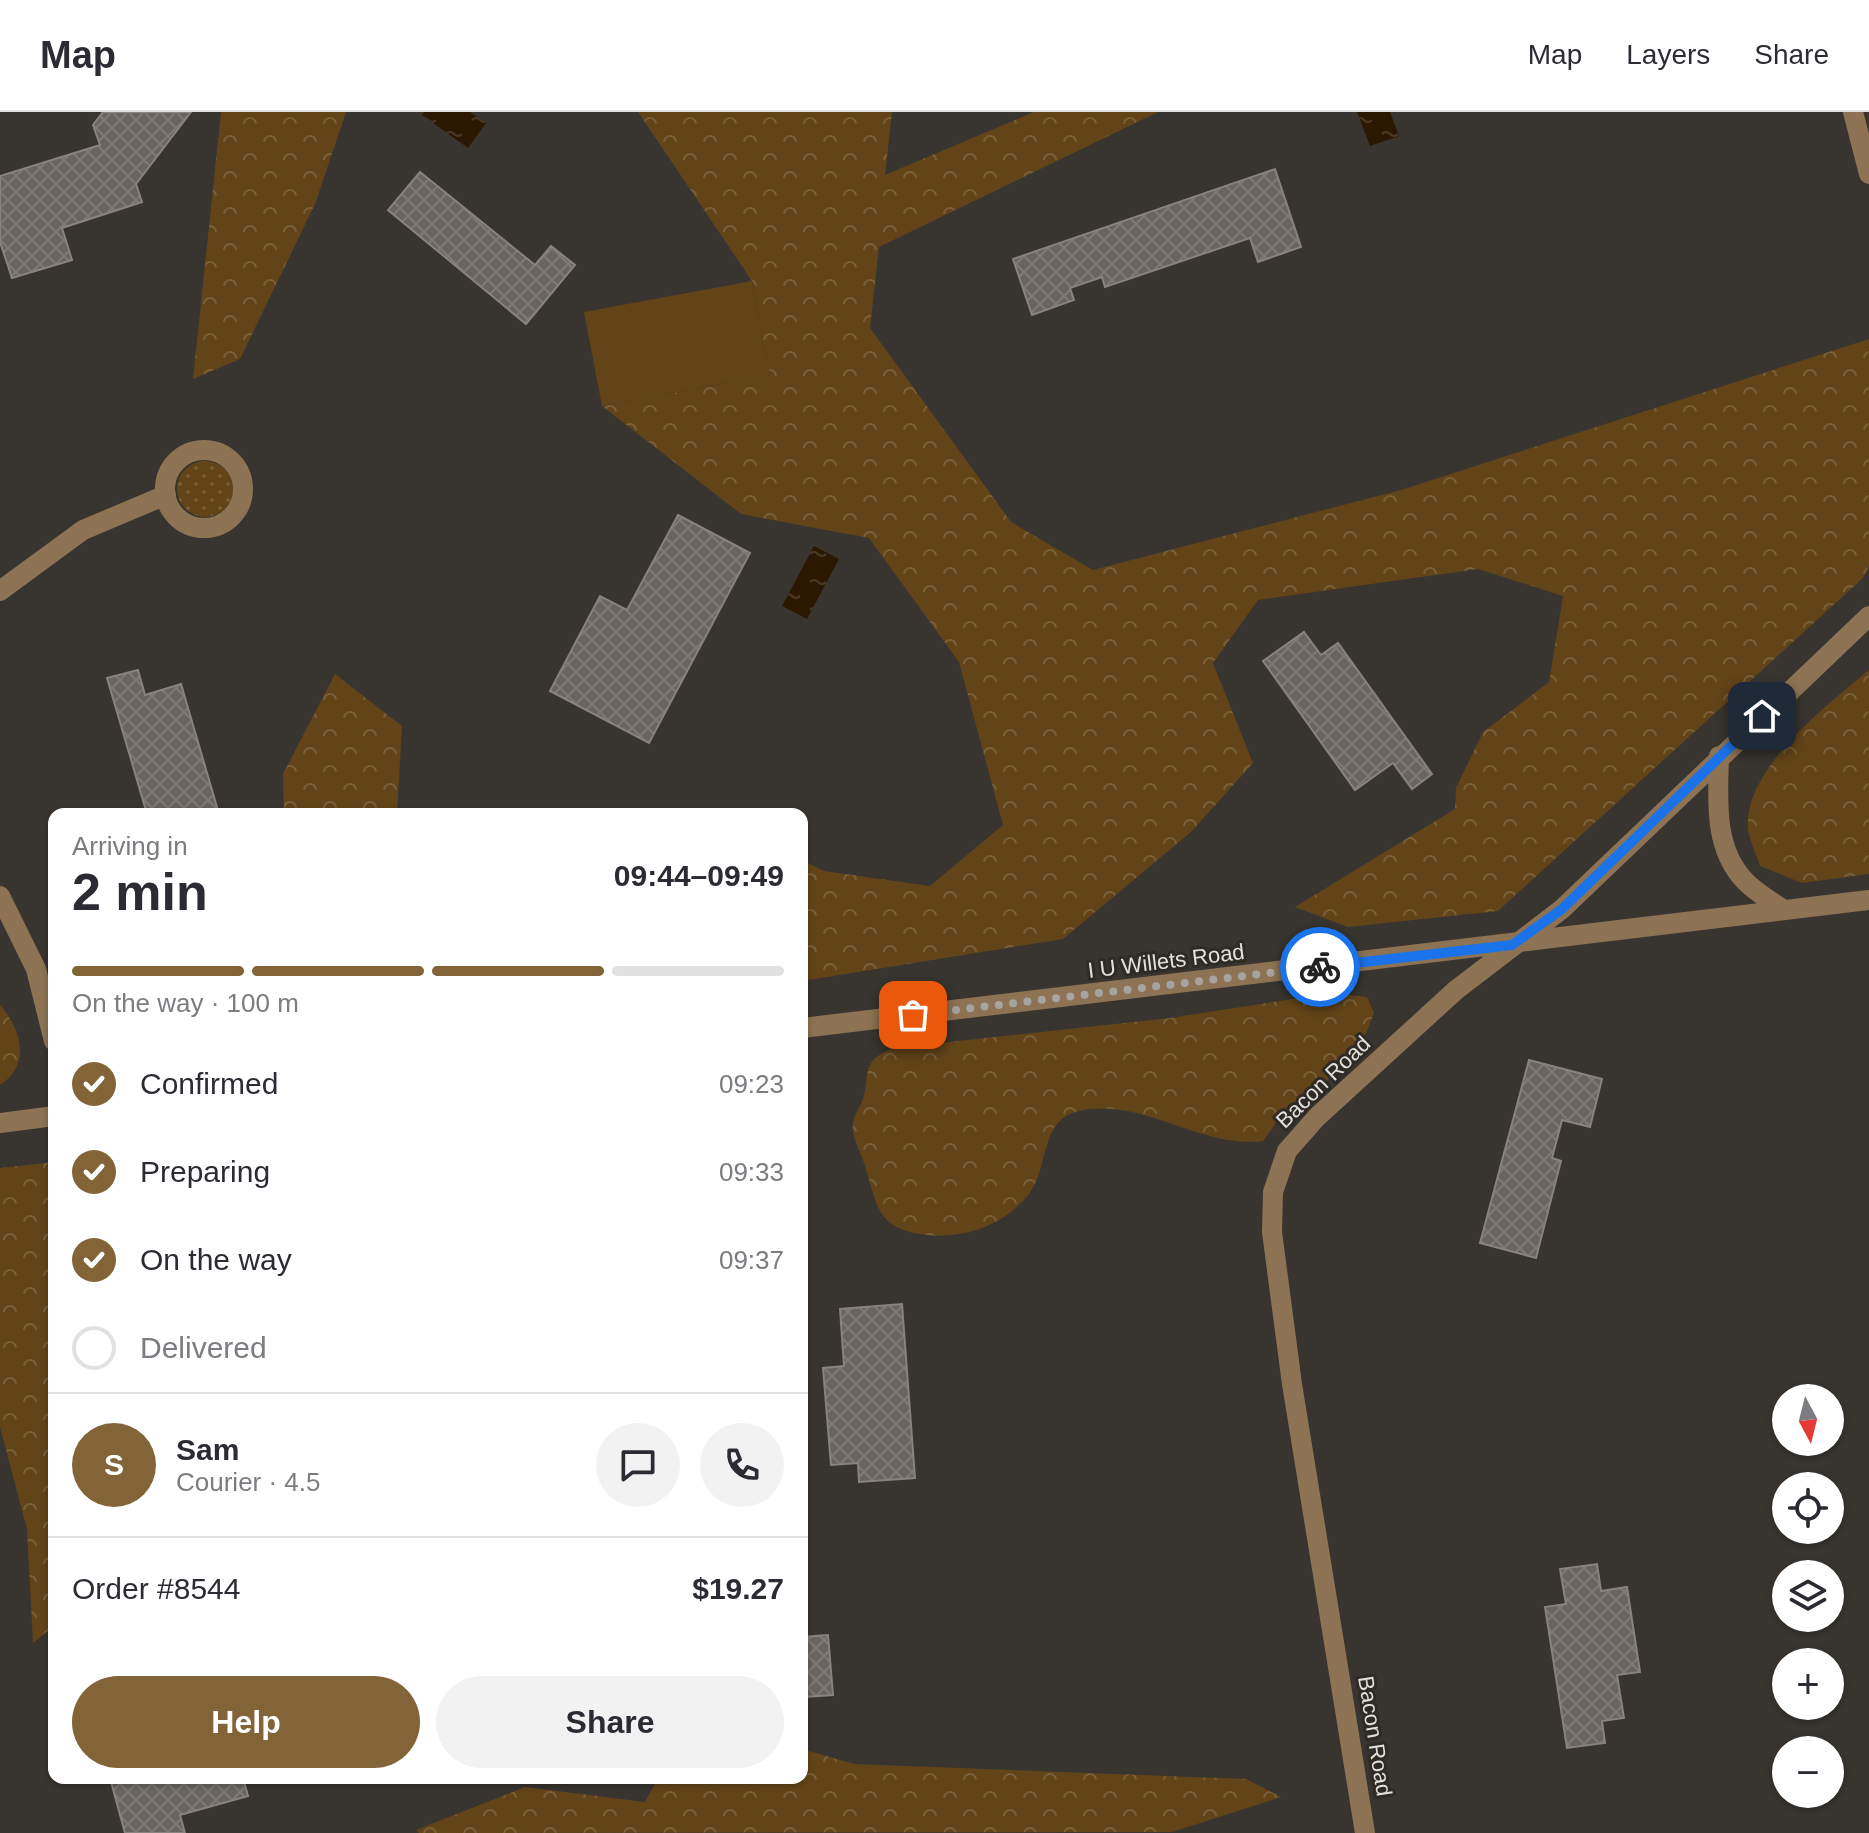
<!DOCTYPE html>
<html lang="en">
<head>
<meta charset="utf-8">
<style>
	:root { --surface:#fff; --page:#f2f2f3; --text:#2b2b33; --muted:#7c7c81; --line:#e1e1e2; --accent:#836338 }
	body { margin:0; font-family:Arial,sans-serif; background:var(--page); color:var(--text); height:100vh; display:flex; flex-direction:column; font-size:30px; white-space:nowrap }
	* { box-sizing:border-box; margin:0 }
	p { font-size:26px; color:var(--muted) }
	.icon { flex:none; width:44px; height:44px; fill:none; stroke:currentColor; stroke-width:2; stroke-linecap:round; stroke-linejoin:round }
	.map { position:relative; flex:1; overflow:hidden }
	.sheet { position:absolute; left:48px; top:696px; width:760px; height:976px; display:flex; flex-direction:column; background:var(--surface); border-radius:16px; box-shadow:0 2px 6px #0004 }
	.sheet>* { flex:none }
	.needle { width:52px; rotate:173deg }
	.tools { position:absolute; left:1772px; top:1272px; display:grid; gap:16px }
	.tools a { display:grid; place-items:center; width:72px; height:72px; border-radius:50%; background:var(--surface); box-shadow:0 2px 6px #0004; font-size:40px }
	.pin { position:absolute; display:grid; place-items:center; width:68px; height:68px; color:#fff; margin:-34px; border-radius:16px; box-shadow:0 4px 12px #0006 }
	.courier { position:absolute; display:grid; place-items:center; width:80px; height:80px; margin:-40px; border:6px solid #1a73e8; border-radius:50%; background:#fff; color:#222; box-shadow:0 2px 10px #0007 }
	.head em { font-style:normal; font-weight:700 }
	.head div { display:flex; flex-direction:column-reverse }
	.head { display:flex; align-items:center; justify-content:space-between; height:136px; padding:0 24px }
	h1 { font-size:52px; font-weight:700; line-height:60px }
	.bar { display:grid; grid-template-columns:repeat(4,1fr); gap:12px 8px; align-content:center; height:96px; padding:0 24px }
	.bar i { height:10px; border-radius:6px; background:var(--line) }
	.bar .selected { background:var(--accent) }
	.bar p { grid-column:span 4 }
	.line { display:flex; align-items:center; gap:20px; padding:0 24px; border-top:2px solid var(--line) }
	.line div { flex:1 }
	.round { display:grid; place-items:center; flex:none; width:84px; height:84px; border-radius:42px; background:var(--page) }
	ol { padding:0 24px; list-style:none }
	li { display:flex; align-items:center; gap:24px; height:88px }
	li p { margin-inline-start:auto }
	li .icon { padding:8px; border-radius:50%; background:var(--accent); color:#fff; stroke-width:4 }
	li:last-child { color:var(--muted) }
	li i { width:44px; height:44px; border:4px solid var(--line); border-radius:50% }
	.primary-button { display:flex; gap:16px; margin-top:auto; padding:16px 24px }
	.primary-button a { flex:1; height:92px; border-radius:48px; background:var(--accent); color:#fff; font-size:32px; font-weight:700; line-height:92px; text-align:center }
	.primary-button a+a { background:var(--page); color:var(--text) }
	header { display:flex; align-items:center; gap:48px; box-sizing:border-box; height:112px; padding:0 40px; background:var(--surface); border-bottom:2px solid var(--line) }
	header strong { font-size:38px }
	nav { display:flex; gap:44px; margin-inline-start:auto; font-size:28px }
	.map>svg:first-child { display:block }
</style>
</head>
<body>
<header>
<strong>Map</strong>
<nav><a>Map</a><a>Layers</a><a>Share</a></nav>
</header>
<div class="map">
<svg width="1869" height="1721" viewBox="0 0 1869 1721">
	<defs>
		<pattern id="grass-dots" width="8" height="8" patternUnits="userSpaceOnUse" patternTransform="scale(2)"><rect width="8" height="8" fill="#634419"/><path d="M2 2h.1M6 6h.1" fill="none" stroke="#795f3a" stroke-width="1.8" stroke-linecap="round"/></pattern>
		<pattern id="forest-crowns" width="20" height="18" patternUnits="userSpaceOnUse" patternTransform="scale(2)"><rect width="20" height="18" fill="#634419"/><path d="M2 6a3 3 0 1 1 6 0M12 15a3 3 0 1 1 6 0" fill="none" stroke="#795f3a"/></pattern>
		<pattern id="water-ripples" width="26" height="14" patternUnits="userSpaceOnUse" patternTransform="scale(2)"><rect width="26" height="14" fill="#2b1800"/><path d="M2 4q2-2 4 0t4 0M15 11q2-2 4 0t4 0" fill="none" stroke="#4a3925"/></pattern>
		<pattern id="building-cross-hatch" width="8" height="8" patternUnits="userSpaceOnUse" patternTransform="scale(2)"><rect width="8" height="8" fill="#69645f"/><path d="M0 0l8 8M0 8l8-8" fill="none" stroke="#7e7a76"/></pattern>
	</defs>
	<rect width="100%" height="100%" fill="#38342f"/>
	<path fill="url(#grass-dots)" d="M177 377a28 28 0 1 1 56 0a28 28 0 1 1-56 0Z"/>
	<path fill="url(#forest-crowns)" d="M221 0H346L315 92 240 247 193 267Z
		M638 0H892L885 63 1034 0H1158L879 135 870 216 1011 410 1093 458 1401 378 1869 227V454L1863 466 1498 799 1348 815 1295 795 1455 697 1456 676 1483 620 1549 570 1563 484 1478 457 1258 488 1213 551 1253 651 1191 720 1063 827 802 869V748L824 759 930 774 1003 713 959 550 869 426 741 402 602 294 770 263 752 169Z
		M1869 558V762L1802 771 1760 754C1756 742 1750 729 1748 718 1742 658 1828 592 1869 558Z
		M335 562 402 614 397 702H284L283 662Z
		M1332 881 1367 885 1374 901 1361 934 1331 965 1281 1004 1263 1029C1199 1037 1144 985 1079 999 1039 1008 1050 1054 1029 1082 1005 1113 964 1127 927 1123 877 1117 878 1096 865 1054 859 1033 845 1019 858 998 875 970 854 950 894 936L1170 906Z
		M0 893C22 918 31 953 0 973Z
		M54 1050V1514L33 1531 27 1417 0 1315V1056Z
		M802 1637 854 1652 1246 1667 1281 1685 1172 1720 419 1721 416 1718 525 1675 645 1690 658 1666H802Z"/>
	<path fill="#634419" d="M752 169 770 263 602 294 584 200Z"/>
	<path fill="url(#water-ripples)" d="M424 0H470L486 11 468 36 422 3Z
		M1357 0H1390L1399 24 1370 34Z
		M814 434 839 447 807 507 782 494Z"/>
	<path fill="url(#building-cross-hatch)" stroke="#88837d" stroke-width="2" d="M103 0H191L136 72 142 90 62 116 72 148 12 166 0 130V64L100 33 93 13Z
		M1275 57 1301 135 1258 150 1250 126 1105 175 1102 165 1070 176 1074 188 1032 203 1013 147Z
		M420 60 535 153 551 134 575 153 526 212 388 98Z
		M678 403 750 441 649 631 550 579 600 484 627 498Z
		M1304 520 1321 543 1338 531 1432 662 1412 677 1393 651 1355 678 1263 549Z
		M138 558 145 583 181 572 219 702H147L107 566Z
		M1529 948 1602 967 1590 1015 1562 1008 1552 1046 1561 1049 1536 1146 1480 1131Z
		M902 1192 915 1366 859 1370 858 1351 831 1353 823 1256 844 1254 840 1197Z
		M1597 1452 1601 1479 1627 1475 1640 1560 1617 1563 1624 1606 1602 1609 1605 1631 1567 1636 1545 1495 1566 1492 1560 1457Z
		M828 1523 833 1583 805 1585 802 1525Z
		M110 1666H243L248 1684 180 1703 185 1721H125Z"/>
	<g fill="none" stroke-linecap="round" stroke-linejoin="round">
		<path stroke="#8d7353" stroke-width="20" d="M1853 0 1869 62
			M165 377a39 39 0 1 1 78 0a39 39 0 1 1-78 0Z
			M0 479 83 418 166 383
			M1719 644C1718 686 1713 735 1744 768 1755 780 1771 789 1784 798
			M0 784 36 857 54 929
			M802 916 1869 788
			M0 1011 54 1004
			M1365 1721 1292 1272 1272 1120 1273 1080 1287 1039 1317 1005 1456 878 1562 797 1869 504"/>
	</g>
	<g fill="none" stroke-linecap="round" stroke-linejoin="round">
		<path stroke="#a7a4a0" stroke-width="8" stroke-dasharray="0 14.4" d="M913 903 1320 855"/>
		<path stroke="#1a73e8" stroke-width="10" d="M1320 855 1512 833 1562 797 1762 604"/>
	</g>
	<g text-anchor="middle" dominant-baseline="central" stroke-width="6" stroke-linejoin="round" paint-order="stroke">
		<g font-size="22" fill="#e3e0dd" stroke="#2e2a25">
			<text transform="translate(1166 849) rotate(-7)">I U Willets Road</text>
			<text transform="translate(1323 970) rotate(-44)">Bacon Road</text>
			<text transform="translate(1375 1624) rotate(81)">Bacon Road</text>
		</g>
	</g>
</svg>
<div class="tools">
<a><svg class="needle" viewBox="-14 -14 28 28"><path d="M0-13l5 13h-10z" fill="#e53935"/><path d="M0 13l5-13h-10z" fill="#7c7c81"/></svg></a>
<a><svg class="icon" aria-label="locate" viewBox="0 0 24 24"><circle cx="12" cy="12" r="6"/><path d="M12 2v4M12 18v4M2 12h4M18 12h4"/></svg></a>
<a><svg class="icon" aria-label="layers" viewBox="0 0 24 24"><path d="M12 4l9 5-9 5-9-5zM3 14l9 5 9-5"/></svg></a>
<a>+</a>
<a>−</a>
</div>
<div class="pin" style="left:913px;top:903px;background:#ea580c"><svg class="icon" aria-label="bag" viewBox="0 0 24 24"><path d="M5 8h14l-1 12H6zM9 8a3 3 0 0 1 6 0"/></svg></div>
<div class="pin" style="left:1762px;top:604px;background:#1f2937"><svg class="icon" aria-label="home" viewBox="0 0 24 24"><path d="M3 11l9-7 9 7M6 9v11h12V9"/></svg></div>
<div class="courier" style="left:1320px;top:855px"><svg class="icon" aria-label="bike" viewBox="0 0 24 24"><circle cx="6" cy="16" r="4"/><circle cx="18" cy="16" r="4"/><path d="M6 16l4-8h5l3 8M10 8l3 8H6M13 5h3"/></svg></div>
<section class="sheet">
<div class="head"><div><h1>2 min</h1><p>Arriving in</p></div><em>09:44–09:49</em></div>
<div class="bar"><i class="selected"></i><i class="selected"></i><i class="selected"></i><i></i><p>On the way · 100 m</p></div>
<ol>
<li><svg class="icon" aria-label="check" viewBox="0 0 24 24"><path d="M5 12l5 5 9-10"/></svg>Confirmed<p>09:23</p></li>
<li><svg class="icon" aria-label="check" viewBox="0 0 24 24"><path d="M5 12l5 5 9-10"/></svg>Preparing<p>09:33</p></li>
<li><svg class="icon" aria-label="check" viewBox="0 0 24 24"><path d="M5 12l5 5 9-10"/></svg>On the way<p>09:37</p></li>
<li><i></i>Delivered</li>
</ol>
<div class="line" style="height:144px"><b class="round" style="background:var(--accent);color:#fff">S</b><div><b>Sam</b><p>Courier · 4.5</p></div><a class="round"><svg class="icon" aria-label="chat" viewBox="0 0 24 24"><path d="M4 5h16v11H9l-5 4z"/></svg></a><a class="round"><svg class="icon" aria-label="phone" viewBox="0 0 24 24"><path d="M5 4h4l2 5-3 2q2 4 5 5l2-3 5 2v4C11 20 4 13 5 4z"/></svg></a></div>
<div class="line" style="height:104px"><div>Order #8544</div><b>$19.27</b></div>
<div class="primary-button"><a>Help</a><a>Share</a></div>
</section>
</div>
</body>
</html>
